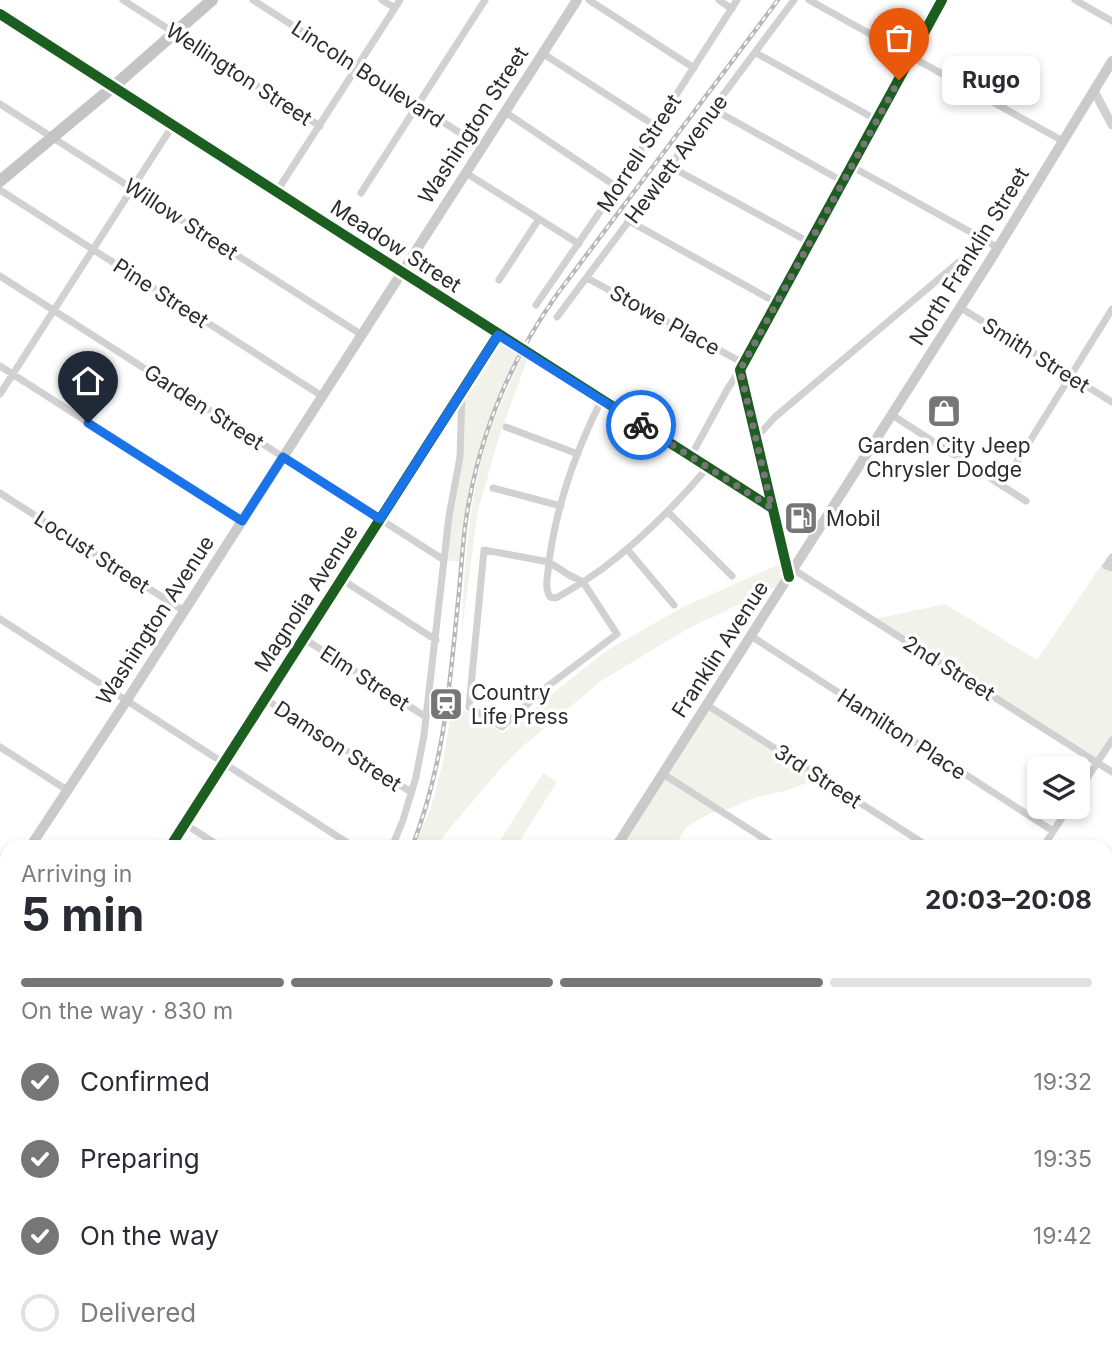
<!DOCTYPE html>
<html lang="en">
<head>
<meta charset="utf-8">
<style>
	:root { --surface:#fff; --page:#f2f2f3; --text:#2b2b33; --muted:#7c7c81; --line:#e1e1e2; --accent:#767676 }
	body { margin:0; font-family:Inter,sans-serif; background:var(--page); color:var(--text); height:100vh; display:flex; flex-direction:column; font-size:26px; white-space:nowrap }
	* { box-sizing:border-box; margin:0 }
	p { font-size:23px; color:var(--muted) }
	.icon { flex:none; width:38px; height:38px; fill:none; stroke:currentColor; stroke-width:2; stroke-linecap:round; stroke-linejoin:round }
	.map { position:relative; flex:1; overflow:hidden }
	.panel { position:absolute; left:0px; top:840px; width:1113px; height:525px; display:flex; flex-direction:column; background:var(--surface); border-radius:21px 21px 0 0; box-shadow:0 4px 10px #0003 }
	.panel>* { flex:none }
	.buttons { position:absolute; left:1027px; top:756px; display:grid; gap:14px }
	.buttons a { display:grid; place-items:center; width:63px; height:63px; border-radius:10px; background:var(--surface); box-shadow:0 4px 10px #0003; font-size:35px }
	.pin { position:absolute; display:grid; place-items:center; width:60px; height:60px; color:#fff; margin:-72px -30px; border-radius:50% 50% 50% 0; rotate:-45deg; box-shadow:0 0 7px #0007 }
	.pin .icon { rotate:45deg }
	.courier { position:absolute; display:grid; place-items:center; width:70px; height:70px; margin:-35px; border:5px solid #1a73e8; border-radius:50%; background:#fff; color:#222; box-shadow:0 2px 9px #0007 }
	.bubble { position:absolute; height:49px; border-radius:10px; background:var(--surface); box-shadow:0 4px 10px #0003; font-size:23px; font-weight:700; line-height:49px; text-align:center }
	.head em { font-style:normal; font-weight:700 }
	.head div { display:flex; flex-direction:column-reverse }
	.head { display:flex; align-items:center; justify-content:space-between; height:119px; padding:0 21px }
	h1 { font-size:46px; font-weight:700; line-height:52px }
	.bar { display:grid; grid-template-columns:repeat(4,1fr); gap:10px 7px; align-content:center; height:84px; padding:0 21px }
	.bar i { height:9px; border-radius:5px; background:var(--line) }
	.bar .on { background:var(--accent) }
	.bar p { grid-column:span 4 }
	ol { padding:0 21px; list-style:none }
	li { display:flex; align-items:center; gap:21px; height:77px }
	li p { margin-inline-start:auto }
	li .icon { padding:7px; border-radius:50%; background:var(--accent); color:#fff; stroke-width:4 }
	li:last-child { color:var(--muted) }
	li i { width:38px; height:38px; border:4px solid var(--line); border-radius:50% }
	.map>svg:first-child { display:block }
</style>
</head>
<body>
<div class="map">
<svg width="1112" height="1365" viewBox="0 0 1112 1365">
	<rect width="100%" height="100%" fill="#fff"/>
	<path fill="#f1f3ea" d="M498 335 521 348C485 417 465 485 460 562L444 560 460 457 462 398Z
		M527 352 529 354 526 363 499 437 478 511 462 629C464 569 468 509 484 451 492 420 508 389 520 360Z
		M782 563 792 568 782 584 687 629 601 681 523 746 500 769 435 846 434 847H414L431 808 444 758 452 703 503 733 606 651 683 607Z
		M1102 564 1112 568V737L1096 762 874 619 945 604 1037 660Z
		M705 705 819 778 788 790 753 798 731 808 711 813 686 827 675 847H624L617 843Z
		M543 773 557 782 516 847H496Z
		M1112 1312V1353C1103 1341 1104 1325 1112 1312Z
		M741 1358H864L874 1365H751Z"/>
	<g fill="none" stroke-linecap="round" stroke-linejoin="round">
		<path stroke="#d1d1d1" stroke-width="7" d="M123 0 320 126
			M253 0 482 147
			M382 0 395 8
			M589 0 694 68
			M719 0 732 9
			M809 0 1063 141
			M1075 0 1112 21
			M0 14 113 87
			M542 53 657 127
			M756 53 877 120
			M0 104 362 335
			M713 109 842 181
			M505 112 617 187
			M851 166 985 240
			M671 167 809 242
			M466 173 579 244
			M0 190 322 396
			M277 191 400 0
			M361 193 485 0
			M629 221 777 303
			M0 276 444 560
			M587 278 743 363
			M499 280 539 219
			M536 305 617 187 737 0
			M961 308 1112 402
			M557 317 794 0
			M0 366 242 521
			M0 394 173 125
			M601 401C575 453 554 512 548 571 547 580 545 589 550 597L556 598C572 589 588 579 602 569 642 539 676 505 708 467
			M892 415 1026 501
			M506 427 578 454
			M756 438 775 417 788 406 985 240 998 248
			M691 456 728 388 740 370
			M1002 486 1112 309
			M493 488 561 506
			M0 493 184 611
			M668 512 732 576
			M627 549 674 605
			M484 550 549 562 569 575 583 582 617 634 548 686 502 727 469 707Z
			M1112 557 1106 566 1112 568
			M791 568 1112 772
			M341 579 436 640
			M0 619 354 847
			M751 636 1053 831
			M303 638 426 717
			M265 699 411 792
			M707 705 929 847
			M0 747 67 790
			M663 774 777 847
			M1078 792 1112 740
			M185 824 221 847
			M170 847 498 335
			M392 847 403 820 416 777 424 735 449 516 460 457 462 392
			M1043 847 1069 807
			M0 872 7 877
			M0 922 7 927
			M1106 961 1112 965
			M1106 1157 1112 1160
			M320 1358 330 1365
			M883 1358 893 1365
			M16 1365 20 1358
			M711 1365 715 1358"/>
		<path stroke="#d1d1d1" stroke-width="9" d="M113 87 402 271 498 335 772 508
			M1094 91 1112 125
			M789 577 740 370 942 0
			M1106 1307 1112 1298
			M571 1358 581 1365
			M1069 1365 1073 1358"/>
		<path stroke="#cacaca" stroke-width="10" d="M30 847 127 700 577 0
			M616 847 991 259 1112 61
			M0 894 7 883
			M0 1134 7 1138
			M0 1171 7 1175
			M283 1365 287 1358"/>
		<path stroke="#c4c4c4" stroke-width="12" d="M0 181 113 87 212 0"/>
		<g stroke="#b8b8b8" stroke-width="4.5">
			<path id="rail" d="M412 847C445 763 450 680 459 592 462 562 463 531 469 502 483 426 513 356 558 293L778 0
				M0 895 7 899
				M730 1358 741 1365"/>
		</g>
		<use href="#rail" stroke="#fff" stroke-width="2" stroke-dasharray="5" stroke-linecap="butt"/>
		<g stroke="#fff" stroke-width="15">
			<path id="cycleway" d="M0 14C257 179 514 345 772 508
				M789 577 740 370 942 0
				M170 847 498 335"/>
		</g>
		<use href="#cycleway" stroke="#1b5e20" stroke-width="10"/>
	</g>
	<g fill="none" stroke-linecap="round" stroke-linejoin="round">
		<path stroke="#767676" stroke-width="7" stroke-dasharray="0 12.6" d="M641 425 772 508 740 370 899 80"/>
		<path stroke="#1a73e8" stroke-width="9" d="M88 423 242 521 283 457 380 519 498 335 641 425"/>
	</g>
	<defs>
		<g id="shop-square" transform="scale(1.75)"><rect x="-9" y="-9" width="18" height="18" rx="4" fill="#767676" stroke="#fff"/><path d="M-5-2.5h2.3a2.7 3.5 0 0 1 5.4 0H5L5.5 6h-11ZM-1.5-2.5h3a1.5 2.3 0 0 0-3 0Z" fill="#fff"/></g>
		<g id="fuel-square" transform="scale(1.75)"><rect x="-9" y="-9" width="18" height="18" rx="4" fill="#767676" stroke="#fff"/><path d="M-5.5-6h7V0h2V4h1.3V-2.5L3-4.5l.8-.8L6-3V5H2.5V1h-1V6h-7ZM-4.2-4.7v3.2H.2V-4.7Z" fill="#fff"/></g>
		<g id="station-square" transform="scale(1.75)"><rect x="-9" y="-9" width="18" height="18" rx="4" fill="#767676" stroke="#fff"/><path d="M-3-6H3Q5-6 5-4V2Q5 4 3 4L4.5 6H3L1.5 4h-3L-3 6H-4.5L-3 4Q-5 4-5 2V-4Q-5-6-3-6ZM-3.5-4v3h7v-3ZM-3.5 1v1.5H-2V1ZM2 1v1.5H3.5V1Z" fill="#fff"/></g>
	</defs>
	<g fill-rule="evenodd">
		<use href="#shop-square" x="944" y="411"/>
		<use href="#fuel-square" x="801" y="518"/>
		<use href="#station-square" x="446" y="704"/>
	</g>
	<g text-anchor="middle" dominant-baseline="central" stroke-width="7" stroke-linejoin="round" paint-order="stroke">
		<g font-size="21" fill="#2c2c2c" stroke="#fff">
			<text transform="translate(239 74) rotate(33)">Wellington Street</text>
			<text transform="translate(368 74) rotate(33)">Lincoln Boulevard</text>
			<text transform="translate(473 125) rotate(-57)">Washington Street</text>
			<text transform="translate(639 153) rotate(-57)">Morrell Street</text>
			<text transform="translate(676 159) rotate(-53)">Hewlett Avenue</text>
			<text transform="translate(181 219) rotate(33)">Willow Street</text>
			<text transform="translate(396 246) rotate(33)">Meadow Street</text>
			<text transform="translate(969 256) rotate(-58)">North Franklin Street</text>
			<text transform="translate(161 293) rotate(33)">Pine Street</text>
			<text transform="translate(665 320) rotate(29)">Stowe Place</text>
			<text transform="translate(1036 355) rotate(32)">Smith Street</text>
			<text transform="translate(204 407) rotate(33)">Garden Street</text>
			<text transform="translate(92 552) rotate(33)">Locust Street</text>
			<text transform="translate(306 598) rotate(-57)">Magnolia Avenue</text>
			<text transform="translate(155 620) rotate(-57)">Washington Avenue</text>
			<text transform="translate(720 649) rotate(-57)">Franklin Avenue</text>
			<text transform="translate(949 668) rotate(32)">2nd Street</text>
			<text transform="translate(365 678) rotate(33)">Elm Street</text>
			<text transform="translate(902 734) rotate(33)">Hamilton Place</text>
			<text transform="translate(338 746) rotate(33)">Damson Street</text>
			<text transform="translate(818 776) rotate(33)">3rd Street</text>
		</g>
		<g font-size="21" fill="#2c2c2c" stroke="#fff" text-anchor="start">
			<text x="944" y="445" text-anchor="middle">Garden City Jeep<tspan x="944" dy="24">Chrysler Dodge</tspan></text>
			<text x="826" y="518">Mobil</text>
			<text x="471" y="692">Country<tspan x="471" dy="24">Life Press</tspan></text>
		</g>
	</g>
</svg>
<div class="buttons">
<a><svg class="icon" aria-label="layers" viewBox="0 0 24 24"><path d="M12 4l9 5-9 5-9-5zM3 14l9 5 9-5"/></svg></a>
</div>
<div class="pin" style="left:899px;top:80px;background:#ea580c"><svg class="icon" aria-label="bag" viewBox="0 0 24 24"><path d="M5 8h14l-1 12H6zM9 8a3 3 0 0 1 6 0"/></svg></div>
<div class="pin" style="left:88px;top:423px;background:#1f2937"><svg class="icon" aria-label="home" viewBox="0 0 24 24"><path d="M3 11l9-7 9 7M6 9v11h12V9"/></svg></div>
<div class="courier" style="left:641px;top:425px"><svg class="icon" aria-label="bike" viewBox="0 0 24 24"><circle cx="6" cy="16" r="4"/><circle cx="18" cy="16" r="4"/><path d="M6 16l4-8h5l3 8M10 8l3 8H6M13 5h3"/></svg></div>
<div class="bubble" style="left:942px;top:56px;width:98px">Rugo</div>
<section class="panel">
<div class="head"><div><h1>5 min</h1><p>Arriving in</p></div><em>20:03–20:08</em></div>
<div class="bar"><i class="on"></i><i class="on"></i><i class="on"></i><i></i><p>On the way · 830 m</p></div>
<ol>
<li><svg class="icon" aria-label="check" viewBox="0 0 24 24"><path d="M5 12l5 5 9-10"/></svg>Confirmed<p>19:32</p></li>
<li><svg class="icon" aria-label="check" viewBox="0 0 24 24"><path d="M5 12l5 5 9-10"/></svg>Preparing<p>19:35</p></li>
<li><svg class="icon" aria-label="check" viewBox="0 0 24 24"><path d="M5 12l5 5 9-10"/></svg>On the way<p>19:42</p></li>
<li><i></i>Delivered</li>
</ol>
</section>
</div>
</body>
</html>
